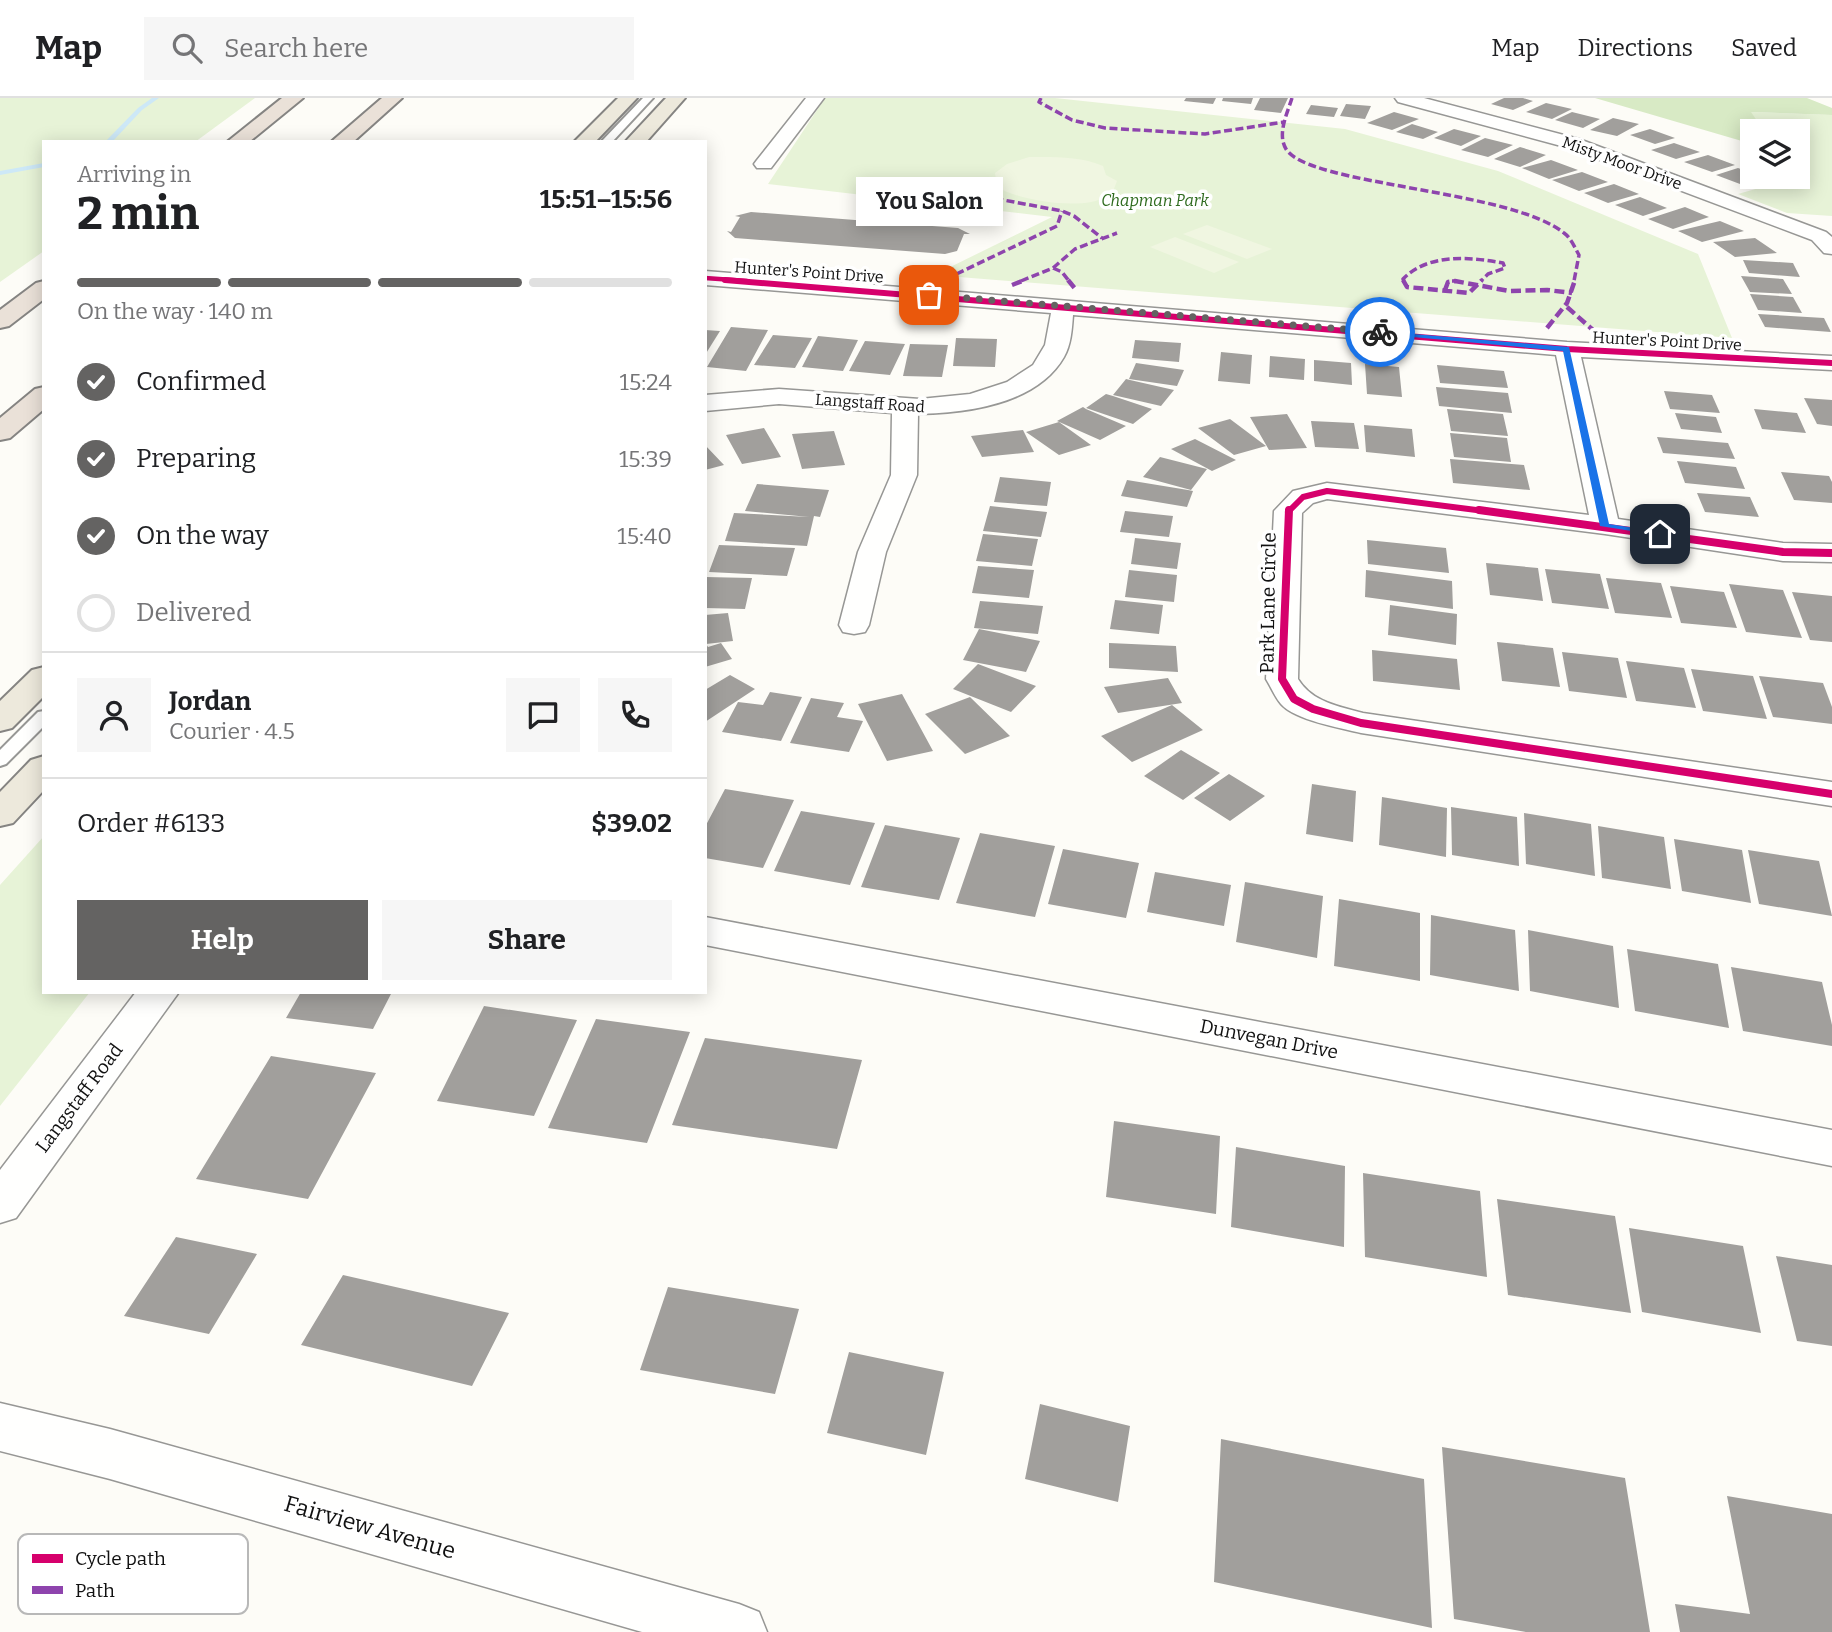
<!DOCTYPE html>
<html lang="en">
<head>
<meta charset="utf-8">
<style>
	:root { --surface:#fff; --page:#f6f6f6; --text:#202124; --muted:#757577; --line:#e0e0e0; --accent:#646362 }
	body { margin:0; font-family:Bitter,serif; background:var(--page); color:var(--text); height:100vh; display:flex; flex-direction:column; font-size:26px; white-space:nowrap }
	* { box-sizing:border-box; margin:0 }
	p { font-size:23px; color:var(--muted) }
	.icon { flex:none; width:38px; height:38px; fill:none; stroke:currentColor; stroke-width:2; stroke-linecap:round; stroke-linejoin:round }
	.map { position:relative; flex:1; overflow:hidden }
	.details { position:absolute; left:42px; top:42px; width:665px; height:854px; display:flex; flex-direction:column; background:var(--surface); border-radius:0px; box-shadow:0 4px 18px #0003 }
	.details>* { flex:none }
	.tools { position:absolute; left:1740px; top:21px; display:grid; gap:14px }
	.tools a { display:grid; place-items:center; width:70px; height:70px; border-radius:0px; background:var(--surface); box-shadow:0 4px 18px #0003; font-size:35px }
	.pin { position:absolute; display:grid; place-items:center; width:60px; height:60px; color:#fff; margin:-30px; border-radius:14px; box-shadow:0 4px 10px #0006 }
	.courier { position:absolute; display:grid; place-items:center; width:70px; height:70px; margin:-35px; border:5px solid #1a73e8; border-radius:50%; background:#fff; color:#222; box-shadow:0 2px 9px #0007 }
	.bubble { position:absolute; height:49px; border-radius:0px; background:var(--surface); box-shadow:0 4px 18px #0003; font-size:23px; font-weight:700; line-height:49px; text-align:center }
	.head em { font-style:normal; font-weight:700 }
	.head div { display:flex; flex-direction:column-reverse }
	.head { display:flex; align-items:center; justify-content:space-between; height:119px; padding:0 35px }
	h1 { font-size:46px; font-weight:700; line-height:52px }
	.bar { display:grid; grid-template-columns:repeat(4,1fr); gap:10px 7px; align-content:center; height:84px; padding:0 35px }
	.bar i { height:9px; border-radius:5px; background:var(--line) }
	.bar .active { background:var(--accent) }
	.bar p { grid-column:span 4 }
	.line { display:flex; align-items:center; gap:18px; padding:0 35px; border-top:2px solid var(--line) }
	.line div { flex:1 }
	.round { display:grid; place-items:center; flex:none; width:74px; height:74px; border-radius:0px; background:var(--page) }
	ol { padding:0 35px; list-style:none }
	li { display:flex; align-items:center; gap:21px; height:77px }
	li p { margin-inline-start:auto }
	li .icon { padding:7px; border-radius:50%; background:var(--accent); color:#fff; stroke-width:4 }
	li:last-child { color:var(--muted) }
	li i { width:38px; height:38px; border:4px solid var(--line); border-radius:50% }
	.primary-button { display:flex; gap:14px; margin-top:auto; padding:14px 35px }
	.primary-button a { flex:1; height:80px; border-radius:0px; background:var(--accent); color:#fff; font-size:28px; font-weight:700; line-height:80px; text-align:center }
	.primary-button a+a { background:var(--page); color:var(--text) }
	header { display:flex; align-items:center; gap:42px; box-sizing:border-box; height:98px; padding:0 35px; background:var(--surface); border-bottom:2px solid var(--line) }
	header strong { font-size:33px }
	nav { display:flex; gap:38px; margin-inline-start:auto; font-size:24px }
	.search { width:490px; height:63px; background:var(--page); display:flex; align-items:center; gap:18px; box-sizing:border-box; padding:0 24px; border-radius:0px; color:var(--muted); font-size:26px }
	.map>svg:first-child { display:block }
</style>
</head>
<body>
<header>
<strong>Map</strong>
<div class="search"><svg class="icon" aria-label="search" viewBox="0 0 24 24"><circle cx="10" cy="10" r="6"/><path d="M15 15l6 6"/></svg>Search here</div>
<nav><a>Map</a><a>Directions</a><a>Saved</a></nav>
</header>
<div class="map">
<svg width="1832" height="1534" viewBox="0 0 1832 1534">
	<rect width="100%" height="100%" fill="#fdfcf7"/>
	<path fill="#e7f3d7" d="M0 0H255L195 44H44V153L0 184Z
		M825 0H1055L1345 31 1498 73 1698 156 1732 240 934 177 1052 119 768 86Z
		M1750 14 1832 17V118L1787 115 1738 96 1797 79V33H1764Z
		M44 738V894H90L0 1008V787Z"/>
	<path fill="#d8eac5" d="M1595 0H1807L1832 10V17L1751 14 1764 33H1752V46Z"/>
	<path fill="#f0f6e1" d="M1029 59C1054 59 1080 58 1103 68L1106 77 1117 83 1112 96C1105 99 1098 103 1091 104 1065 109 1019 102 997 89L995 75 1007 66Z
		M1207 127 1272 151 1247 161 1183 136Z
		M1175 139 1239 164 1214 175 1150 149Z"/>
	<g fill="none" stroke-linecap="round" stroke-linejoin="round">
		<path fill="#cde8f7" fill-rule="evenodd" d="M152 0H159L142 12 112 44H105L138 10Z
			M44 65V69L0 77V73Z"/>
	</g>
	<path fill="#a19f9c" d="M1186 0H1216L1213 6 1184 3Z
		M1223 0H1253L1251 6 1222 3Z
		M1260 0H1288L1281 15 1254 12Z
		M1504 0H1523L1533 3 1513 12 1491 6Z
		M1546 5 1572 11 1552 21 1526 14Z
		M1346 6 1371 8 1365 21 1340 18Z
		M1311 7 1338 10 1334 19 1306 16Z
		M1394 14 1419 21 1392 32 1367 25Z
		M1572 14 1600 21 1583 30 1555 22Z
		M1613 20 1639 26 1617 38 1590 32Z
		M1412 26 1438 34 1423 41 1396 34Z
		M1454 31 1481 38 1461 48 1434 40Z
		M1650 31 1675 40 1655 46 1630 37Z
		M1485 40 1513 47 1488 59 1461 52Z
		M1674 45 1700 54 1676 61 1651 52Z
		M1520 49 1546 57 1520 69 1494 61Z
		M1708 57 1735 67 1712 74 1684 64Z
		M1551 62 1578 72 1549 81 1522 70Z
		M1738 70 1752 75V79L1771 82 1748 89 1716 77Z
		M1582 74 1608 84 1579 93 1552 82Z
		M1614 86 1639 96 1608 105 1584 95Z
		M1640 99 1667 110 1643 118 1615 107Z
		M1685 109 1709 119 1673 131 1648 121Z
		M751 114 958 130 970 136H964L957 153 945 156 735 140 727 133 731 134 740 119 735 118Z
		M1720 123 1744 133 1702 144 1678 133Z
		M1755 140 1777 155 1735 159 1713 144Z
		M1743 162 1793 165 1800 179 1749 175Z
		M1741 178 1783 181 1792 196 1750 194Z
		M1750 196 1793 199 1802 215 1758 212Z
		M1758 216 1824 220 1831 234 1765 229Z
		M731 229 768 232 746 273 707 269Z
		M705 232 720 233 705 257Z
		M773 237 812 240 795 270 754 267Z
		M818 238 858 242 843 273 802 269Z
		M956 240 997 241 995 269 953 268Z
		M1135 242 1181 245 1179 264 1132 260Z
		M865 243 905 246 890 277 849 273Z
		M910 246 948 247 942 279 903 278Z
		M1221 254 1252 257 1250 286 1218 283Z
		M1270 258 1305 261 1304 282 1269 279Z
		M1314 262 1351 265 1352 287 1314 283Z
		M1136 265 1184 272 1177 288 1129 281Z
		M1365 266 1399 269 1402 299 1367 296Z
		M1437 267 1504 273 1508 290 1440 285Z
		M1126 281 1130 282 1174 292 1161 308 1113 297Z
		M1436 289 1508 295 1512 315 1439 308Z
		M1664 293 1712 297 1720 315 1670 311Z
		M1106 296 1113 298 1152 311 1133 326 1086 310Z
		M1804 300 1832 302V328L1817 326Z
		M1083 309 1086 311 1126 328 1100 342 1057 323Z
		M1447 311 1503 316 1508 338 1451 333Z
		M1754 311 1797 315 1806 335 1762 331Z
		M1675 315 1716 319 1722 335 1681 331Z
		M1287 316 1307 350 1269 352 1250 319Z
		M1230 321 1266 348 1234 357 1198 330Z
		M1311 323 1354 325 1359 351 1315 349Z
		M1059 324 1091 347 1059 357 1026 334Z
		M1364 327 1412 331 1415 359 1366 354Z
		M764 330 781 359 742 366 726 337Z
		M1023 332 1034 354 982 359 971 338Z
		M834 333 845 367 802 371 792 336Z
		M1450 335 1507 340 1511 364 1454 359Z
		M1657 339 1728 345 1735 361 1663 355Z
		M1195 341 1236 362 1212 373 1171 351Z
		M705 347 724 367 705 372Z
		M1160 359 1207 371 1191 392 1143 379Z
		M1450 361 1524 367 1530 392 1453 385Z
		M1677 363 1736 369 1745 391 1685 385Z
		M1781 374 1829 378 1832 384V405L1794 402Z
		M1000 379 1051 384 1047 408 994 404Z
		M1127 382 1188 392 1193 393 1187 409 1121 398Z
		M757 386 829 392 820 419 814 418 807 448 725 443 734 415 809 419 745 413Z
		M1697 395 1750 399 1759 419 1705 414Z
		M990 408 1047 414 1041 439 983 433Z
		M1125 413 1173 418 1169 439 1120 434Z
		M983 436 1038 441 1032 468 976 463Z
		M1135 440 1181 445 1177 471 1131 466Z
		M1367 442 1446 450 1449 475 1368 466Z
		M719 447 795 450 787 478 709 474Z
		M1486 465 1538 470 1543 503 1490 497Z
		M978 468 1034 472 1029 500 972 495Z
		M1545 471 1600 476 1609 511 1552 505Z
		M1129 472 1177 477 1174 504 1125 499Z
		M1366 472 1452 483 1453 511 1365 499Z
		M705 479 752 480 745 511 705 510Z
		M1606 480 1661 485 1672 520 1615 515Z
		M1729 486 1783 492 1802 540 1746 534Z
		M1670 488 1724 494 1737 530 1681 525Z
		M1792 494 1832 498V544L1810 542Z
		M1115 502 1163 507 1159 536 1110 531Z
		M980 503 1043 508 1038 536 974 530Z
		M1390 507 1457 516 1456 547 1388 537Z
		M728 515 733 543 706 546 708 549 721 545 732 561 705 569V517Z
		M979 531 1040 543 1026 574 963 562Z
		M1497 544 1553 550 1560 589 1502 583Z
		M1109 545 1176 548 1178 574 1109 570Z
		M1372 552 1457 561 1460 592 1373 583Z
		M1562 554 1618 560 1627 600 1569 593Z
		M1626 563 1684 570 1696 610 1636 603Z
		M978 566 1036 588 1011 614 953 591Z
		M1691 571 1753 578 1767 621 1703 613Z
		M730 577 755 591 705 624V592Z
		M1759 578 1823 585 1832 609V626L1773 619Z
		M1168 580 1182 605 1118 615 1104 589Z
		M770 594 802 599 781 643 722 634 738 604 763 607Z
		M902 596 933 653 887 663 858 606Z
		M970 599 1010 638 965 656 925 616Z
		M811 600 844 605 837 619 863 623 849 654 790 645Z
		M1172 607 1203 632 1132 664 1101 638Z
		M1181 652 1220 675 1183 702 1144 678Z
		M1229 676 1265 698 1230 723 1194 700Z
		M1312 686 1356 693 1353 744 1306 736Z
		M725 691 794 702 763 770 705 760V729Z
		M1382 699 1447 710 1446 759 1379 747Z
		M1451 709 1517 719 1519 768 1452 757Z
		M801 713 875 725 850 787 774 773Z
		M1524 715 1591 726 1595 778 1526 766Z
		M885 727 960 740 939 802 861 789Z
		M1598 728 1664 739 1671 791 1602 780Z
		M980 735 1055 748 1035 819 956 805Z
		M1674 741 1742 752 1751 805 1682 793Z
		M1063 751 1139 765 1126 820 1048 806Z
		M1748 752 1819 763 1832 818 1759 806Z
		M1155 774 1231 787 1224 828 1147 814Z
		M1245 784 1323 798 1317 860 1236 844Z
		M1339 801 1420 815V883L1334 868Z
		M1431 817 1515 832 1519 893 1430 877Z
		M1528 832 1613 848 1619 910 1530 893Z
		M1627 851 1718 866 1729 930 1635 913Z
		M1731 869 1822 884 1832 927V948L1743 933Z
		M301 894H392L373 931 286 920Z
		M484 908 577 922 534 1018 437 1003Z
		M596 921 690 934 647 1045 548 1030Z
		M705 940 862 962 837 1051 672 1027Z
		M271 958 376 975 308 1101 196 1081Z
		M1114 1023 1220 1038 1216 1116 1106 1099Z
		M1236 1049 1345 1068 1344 1149 1231 1129Z
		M1363 1075 1480 1093 1487 1179 1365 1159Z
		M1497 1101 1615 1118 1631 1215 1508 1197Z
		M1629 1130 1743 1148 1761 1235 1642 1214Z
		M176 1139 257 1156 209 1236 124 1218Z
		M1776 1158 1832 1167V1248L1797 1243Z
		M343 1177 509 1215 472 1288 301 1247Z
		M668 1189 799 1211 775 1296 640 1272Z
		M849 1254 944 1274 926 1357 827 1335Z
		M1040 1306 1130 1328 1118 1404 1025 1381Z
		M1221 1341 1424 1381 1432 1530 1214 1484Z
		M1442 1349 1625 1380 1650 1534H1526L1454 1521Z
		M1727 1398 1832 1416V1534H1680L1675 1506 1750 1516Z"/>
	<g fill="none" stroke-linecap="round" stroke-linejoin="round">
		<g stroke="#979795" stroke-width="4">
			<path id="lane" d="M643 0H653L612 44H601Z
				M44 613V628L6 666 0 668V652L38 614Z"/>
		</g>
		<g stroke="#979795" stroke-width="3">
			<path id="street" d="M806 0H824L771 70H757L754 66 757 62Z
				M1395 0H1424L1579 41 1826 134 1832 139V156L1824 155 1812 142 1565 49 1398 4Z
				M705 173 1567 244 1832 258V272L1581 259 1618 421 1783 445 1832 446V464L1783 463 1605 436 1327 401 1313 405 1302 415 1298 581C1312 604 1338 608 1363 615L1832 684V708L1361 635C1340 630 1295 622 1281 606 1275 599 1271 589 1266 581L1274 413 1293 393 1327 385 1589 417 1556 257 1073 217C1072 231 1071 247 1064 259 1037 306 967 315 918 316L917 377 886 454 869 527 865 534 854 536 843 534 839 527 858 454 891 377 892 315 779 306 705 313V297L779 291 920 301 970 296 1007 284 1033 267 1045 247 1051 215 705 187Z
				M705 819 1832 1032V1068L705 847Z
				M136 894H179L16 1120 0 1125V1072Z
				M0 1305 110 1331 739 1506 759 1514 767 1534H642L110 1381 0 1353Z"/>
		</g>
		<g stroke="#858482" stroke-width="4">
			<path id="primary" d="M618 0H637L595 44H574Z
				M666 0H685L646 44H625Z
				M44 569V598L12 630 0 633V603L32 572Z
				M44 658V692L13 725 0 728V694L31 662Z"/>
		</g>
		<g stroke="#858482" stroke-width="4">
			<path id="highway" d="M282 0H303L249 44H227Z
				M382 0H402L353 44H331Z
				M44 183V201L9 228 0 230V212L36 185Z
				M44 289V311L10 340 0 342V320L35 291Z"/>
		</g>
		<use href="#lane" fill="#fffffe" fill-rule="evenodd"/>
		<use href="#street" fill="#fffffe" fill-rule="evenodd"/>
		<use href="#primary" fill="#ede9dc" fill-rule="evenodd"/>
		<use href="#highway" fill="#eae1d8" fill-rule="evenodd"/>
		<path stroke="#8e44ad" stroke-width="3.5" stroke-dasharray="8 3.5" stroke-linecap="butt" d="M1041 0 1039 4 1072 22 1105 30 1205 36 1284 24
			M1292 0C1287 16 1277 36 1286 51 1309 88 1509 91 1564 135 1571 140 1575 150 1579 157L1574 183
			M950 92 1062 113 1074 118 1102 140
			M1053 170 1062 174 1069 183
			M946 181 1057 128 1062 113
			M1021 183 1053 170 1075 151 1117 135
			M1404 183 1403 181C1428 155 1471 159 1503 165L1505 170 1488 176 1481 183
			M1452 183H1457"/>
		<path stroke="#8e44ad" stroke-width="4.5" stroke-dasharray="10 4.5" stroke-linecap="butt" d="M1068 182 1077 193
			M1403 182 1407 189 1469 195 1482 182
			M1012 187 1025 182
			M1445 192 1448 184 1455 183 1509 193 1547 192 1572 195
			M1567 209 1593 232
			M1547 230 1567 205 1575 182"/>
		<g stroke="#fff" stroke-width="7">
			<path id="cycleway-far2" d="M705 180 747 183"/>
		</g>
		<g stroke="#fff" stroke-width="9">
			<path id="cycleway-far1" d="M725 182 1567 251 1832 265
				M1288 414 1303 399 1327 393 1492 414"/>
		</g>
		<g stroke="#fff" stroke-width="11">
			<path id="cycleway" d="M1289 412 1282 581 1294 601 1313 611 1361 625 1832 696
				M1479 412 1783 454 1832 455"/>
		</g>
		<use href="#cycleway-far2" stroke="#d6006c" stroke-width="4.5"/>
		<use href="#cycleway-far1" stroke="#d6006c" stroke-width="6"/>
		<use href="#cycleway" stroke="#d6006c" stroke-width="8"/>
	</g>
	<path fill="#1a73e8" d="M1378 233 1569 249 1609 426 1660 434 1664 436 1663 438 1600 428 1563 253 1380 236Z"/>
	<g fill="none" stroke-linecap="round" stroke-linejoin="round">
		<path stroke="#646362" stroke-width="7" stroke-dasharray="0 12.6" d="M929 197 1380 234"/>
	</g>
	<g text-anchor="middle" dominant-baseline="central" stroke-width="7" stroke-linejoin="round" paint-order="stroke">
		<g font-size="16" fill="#111" stroke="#fff">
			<text transform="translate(1622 65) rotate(20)">Misty Moor Drive</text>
			<text transform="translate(809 174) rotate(4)">Hunter's Point Drive</text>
			<text transform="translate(1667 243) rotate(3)">Hunter's Point Drive</text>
			<text transform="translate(870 305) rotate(4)">Langstaff Road</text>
		</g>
		<g font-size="16" font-style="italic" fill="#2f6b1f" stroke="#fff">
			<text x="1155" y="102">Chapman Park</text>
		</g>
		<g font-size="19" fill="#111" stroke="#fff">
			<text transform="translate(1268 505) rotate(-89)">Park Lane Circle</text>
			<text transform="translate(1269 941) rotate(11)">Dunvegan Drive</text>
			<text transform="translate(79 1000) rotate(-53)">Langstaff Road</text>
		</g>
		<g font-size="23" fill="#111" stroke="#fff">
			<text transform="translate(370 1429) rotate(16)">Fairview Avenue</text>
		</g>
	</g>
	<rect x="18" y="1436" width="230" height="80" rx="10" fill="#fff" stroke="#b8b8b8" stroke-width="2"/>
	<rect x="32" y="1456" width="31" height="9" fill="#d6006c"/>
	<rect x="32" y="1488" width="31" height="8" fill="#8e44ad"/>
	<g font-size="19" fill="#111">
		<text x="75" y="1467">Cycle path</text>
		<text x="75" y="1499">Path</text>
	</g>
</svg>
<div class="tools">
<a><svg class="icon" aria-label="layers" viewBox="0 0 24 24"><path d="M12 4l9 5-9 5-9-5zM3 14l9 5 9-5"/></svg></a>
</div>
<div class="pin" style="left:929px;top:197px;background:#ea580c"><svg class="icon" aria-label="bag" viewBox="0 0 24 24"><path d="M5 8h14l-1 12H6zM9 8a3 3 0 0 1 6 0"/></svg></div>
<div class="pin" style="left:1660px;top:436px;background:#1f2937"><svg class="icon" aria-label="home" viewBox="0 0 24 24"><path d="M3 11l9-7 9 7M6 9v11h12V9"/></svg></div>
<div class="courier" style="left:1380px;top:234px"><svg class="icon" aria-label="bike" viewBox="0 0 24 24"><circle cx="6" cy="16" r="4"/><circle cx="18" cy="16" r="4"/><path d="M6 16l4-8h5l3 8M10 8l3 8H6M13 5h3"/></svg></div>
<div class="bubble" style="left:856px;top:79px;width:147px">You Salon</div>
<section class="details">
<div class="head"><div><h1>2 min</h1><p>Arriving in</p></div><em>15:51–15:56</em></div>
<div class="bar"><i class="active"></i><i class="active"></i><i class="active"></i><i></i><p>On the way · 140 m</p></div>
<ol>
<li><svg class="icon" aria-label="check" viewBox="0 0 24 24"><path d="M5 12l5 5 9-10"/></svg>Confirmed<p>15:24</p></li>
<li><svg class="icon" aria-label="check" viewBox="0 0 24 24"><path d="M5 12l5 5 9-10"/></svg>Preparing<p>15:39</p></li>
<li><svg class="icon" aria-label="check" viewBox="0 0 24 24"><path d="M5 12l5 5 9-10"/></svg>On the way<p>15:40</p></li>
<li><i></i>Delivered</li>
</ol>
<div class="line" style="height:126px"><a class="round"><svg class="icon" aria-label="person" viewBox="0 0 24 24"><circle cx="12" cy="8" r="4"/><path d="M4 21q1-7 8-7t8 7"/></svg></a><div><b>Jordan</b><p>Courier · 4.5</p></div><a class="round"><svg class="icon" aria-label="chat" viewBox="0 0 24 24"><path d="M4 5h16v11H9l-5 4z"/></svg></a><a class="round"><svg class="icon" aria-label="phone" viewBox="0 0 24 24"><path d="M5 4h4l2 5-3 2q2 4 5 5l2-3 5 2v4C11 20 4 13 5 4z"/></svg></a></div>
<div class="line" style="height:91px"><div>Order #6133</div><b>$39.02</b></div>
<div class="primary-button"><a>Help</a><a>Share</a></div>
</section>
</div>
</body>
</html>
